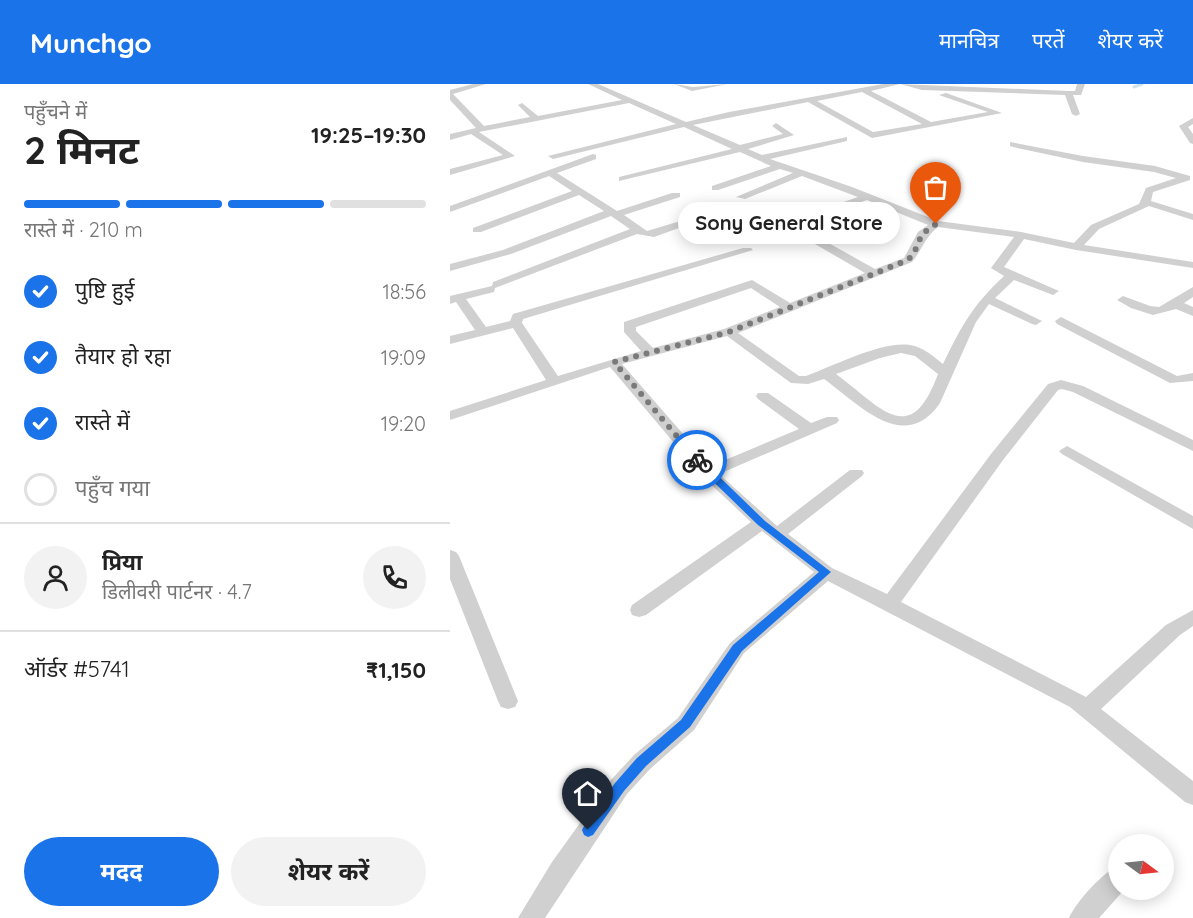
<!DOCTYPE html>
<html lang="hi">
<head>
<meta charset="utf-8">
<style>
	:root { --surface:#fff; --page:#f2f2f2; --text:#222; --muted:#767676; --line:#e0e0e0; --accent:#1a73e8 }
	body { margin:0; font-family:Quicksand,"Noto Sans Devanagari",sans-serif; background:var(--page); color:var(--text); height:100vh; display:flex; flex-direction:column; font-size:22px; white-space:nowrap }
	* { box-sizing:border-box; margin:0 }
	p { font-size:20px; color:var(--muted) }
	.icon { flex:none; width:33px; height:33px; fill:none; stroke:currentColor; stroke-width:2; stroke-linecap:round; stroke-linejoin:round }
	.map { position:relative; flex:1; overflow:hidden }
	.side { display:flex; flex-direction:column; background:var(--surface); width:450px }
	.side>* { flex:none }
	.needle { width:39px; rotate:105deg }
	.controls { position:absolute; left:658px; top:750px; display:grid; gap:12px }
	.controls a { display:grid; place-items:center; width:66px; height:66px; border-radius:50%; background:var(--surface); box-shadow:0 3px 15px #0003; font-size:30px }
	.pin { position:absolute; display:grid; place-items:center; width:51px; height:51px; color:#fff; margin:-62px -26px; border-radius:50% 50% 50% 0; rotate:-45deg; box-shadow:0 0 6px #0007 }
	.pin .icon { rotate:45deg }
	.courier { position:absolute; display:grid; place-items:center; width:60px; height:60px; margin:-30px; border:4px solid #1a73e8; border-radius:50%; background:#fff; color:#222; box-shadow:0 2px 8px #0007 }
	.bubble { position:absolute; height:42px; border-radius:21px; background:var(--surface); box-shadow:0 3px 15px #0003; font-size:20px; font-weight:700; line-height:42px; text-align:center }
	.head em { font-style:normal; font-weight:700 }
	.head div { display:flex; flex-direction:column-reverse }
	.head { display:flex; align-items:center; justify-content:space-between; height:102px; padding:0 24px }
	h1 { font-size:39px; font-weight:700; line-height:45px }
	.bar { display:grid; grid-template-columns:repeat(4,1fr); gap:9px 6px; align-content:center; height:72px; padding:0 24px }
	.bar i { height:8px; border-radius:4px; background:var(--line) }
	.bar .current { background:var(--accent) }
	.bar p { grid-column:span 4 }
	.line { display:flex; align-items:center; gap:15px; padding:0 24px; border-top:2px solid var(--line) }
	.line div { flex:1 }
	.round { display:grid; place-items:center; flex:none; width:63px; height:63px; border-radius:32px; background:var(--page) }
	ol { padding:0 24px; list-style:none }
	li { display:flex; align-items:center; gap:18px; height:66px }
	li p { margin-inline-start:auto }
	li .icon { padding:6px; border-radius:50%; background:var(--accent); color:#fff; stroke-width:4 }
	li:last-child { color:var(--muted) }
	li i { width:33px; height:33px; border:3px solid var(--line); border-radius:50% }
	.primary-button { display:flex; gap:12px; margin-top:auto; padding:12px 24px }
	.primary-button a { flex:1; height:69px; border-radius:36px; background:var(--accent); color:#fff; font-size:24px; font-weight:700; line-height:69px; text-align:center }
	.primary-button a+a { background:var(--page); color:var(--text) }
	header { display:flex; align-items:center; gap:36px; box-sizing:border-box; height:84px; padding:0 30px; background:var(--accent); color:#fff }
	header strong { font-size:28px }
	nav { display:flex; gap:33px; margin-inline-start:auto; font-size:21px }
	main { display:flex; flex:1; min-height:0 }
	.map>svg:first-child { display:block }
</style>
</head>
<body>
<header>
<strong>Munchgo</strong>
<nav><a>मानचित्र</a><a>परतें</a><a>शेयर करें</a></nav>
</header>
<main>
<section class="side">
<div class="head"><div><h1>2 मिनट</h1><p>पहुँचने में</p></div><em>19:25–19:30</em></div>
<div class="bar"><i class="current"></i><i class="current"></i><i class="current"></i><i></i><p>रास्ते में · 210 m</p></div>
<ol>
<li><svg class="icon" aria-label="check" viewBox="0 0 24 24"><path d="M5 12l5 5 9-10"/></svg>पुष्टि हुई<p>18:56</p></li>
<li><svg class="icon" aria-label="check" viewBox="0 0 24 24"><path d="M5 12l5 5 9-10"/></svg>तैयार हो रहा<p>19:09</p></li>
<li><svg class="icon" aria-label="check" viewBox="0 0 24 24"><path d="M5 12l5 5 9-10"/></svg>रास्ते में<p>19:20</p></li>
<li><i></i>पहुँच गया</li>
</ol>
<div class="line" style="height:108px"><a class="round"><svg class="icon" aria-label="person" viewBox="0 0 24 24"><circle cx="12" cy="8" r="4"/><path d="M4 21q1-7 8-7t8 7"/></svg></a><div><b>प्रिया</b><p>डिलीवरी पार्टनर · 4.7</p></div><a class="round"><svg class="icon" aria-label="phone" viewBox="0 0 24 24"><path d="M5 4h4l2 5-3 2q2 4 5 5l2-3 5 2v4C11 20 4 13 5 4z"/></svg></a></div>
<div class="line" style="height:78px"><div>ऑर्डर #5741</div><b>₹1,150</b></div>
<div class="primary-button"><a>मदद</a><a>शेयर करें</a></div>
</section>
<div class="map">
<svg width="743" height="834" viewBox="0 0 743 834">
	<rect width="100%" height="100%" fill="#fff"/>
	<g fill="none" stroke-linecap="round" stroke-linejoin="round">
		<path stroke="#cfe2ee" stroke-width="3" d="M684 3 692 0"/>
		<path fill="#d0d0d0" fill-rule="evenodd" d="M23 0H36L3 10 34 42 80 33 68 21 72 19 88 32 172 16 138 0H148L236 38 279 28 433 0H450L421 7 481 38 538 28 489 11 496 9 552 29 422 54 358 18 243 41 290 61 333 50 322 42 326 39 344 51 298 65 312 71 397 53V57L320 75 402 103 488 137 571 148 624 159 641 141 689 120 696 104 726 94 704 88 633 78 563 63 560 62V58L633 72 705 82 740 92V96L703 108 701 117 743 130V136L699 122 649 145 634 161 743 178V184L626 166 574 155 554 183 609 207 603 211 564 196 545 214 592 237 586 241 582 240 539 220 526 238 490 319C454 371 409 320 374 295L358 300 341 299 277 252 172 280 261 382 349 345 308 315 306 312 308 309H318L361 339 377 333H387L389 336 387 339 269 390 327 442 400 386H412L414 389 412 392 338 450 382 484 437 510 541 370 598 300 611 296 633 302 743 356V367L623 308 612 305 608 306 553 376 451 518 636 613 716 541 743 526V542L730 551 651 625 743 697V721L735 718 620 623 378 497 294 569 244 646 200 685 177 710 95 834H68L102 778 161 696 184 671 228 634 280 559 364 488 312 447 196 531 189 533 182 531 180 526 182 521 301 438 252 392 160 283 0 336V327L96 296 63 244 0 260V252L25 246 6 218 0 220V212L42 202 43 198 180 145 161 132 61 170 0 187V180L53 166 154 127 129 111 31 148H23V144L122 107 99 92 0 128V122L143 70 146 71V75L107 89 167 127 222 109H230V113L174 131 197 147 257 129 262 132 204 153 187 150 45 204 44 208 16 215 36 243 60 237 63 230 293 164H301L303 166 73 235 72 239 108 292 191 267 174 248V238L302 196 340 219 415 189 358 156V152H366L425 185 454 174 468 148 478 141 417 116 335 145H327V141L408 113 352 92 295 115 286 113 343 89 330 85 268 106H262V102L321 82 290 68 169 97V93L282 65 234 43 103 75 98 72 226 40 179 19 29 48 65 72 0 91V85L53 71 21 50 0 56V50L26 44 0 16V6ZM412 8 472 40 423 48 367 17ZM488 143 564 153 541 184 554 192C522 222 512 241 493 280 483 272 473 263 460 261 431 257 384 282 356 292H349L288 249 462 178C472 166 475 153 488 143ZM301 204 330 223 274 245 203 264 186 247V243ZM451 269 465 272 488 290C460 366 431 323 386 290L430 274Z
			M224 0 243 3 278 0 242 7Z
			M450 0 618 7H625L627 0H635L631 11H623L630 30 626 32 622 30 615 11 472 6Z
			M743 34V40L738 43 743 50V60L740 59 729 42Z
			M743 203V213L734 219 743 223V232L726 225 703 231 681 224 667 216 673 212 700 222 709 223Z
			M611 233 727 292 743 289V297L720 299 607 240 605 237Z
			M617 362 743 432V445L612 370 609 367Z
			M0 466 6 468 9 472 68 617 65 623 58 625 51 623 48 617 0 495Z
			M669 781V806H674L649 834H619C626 818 653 788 669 781Z"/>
	</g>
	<path fill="#1a73e8" d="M243 374H250L315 437 381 488 292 567 240 643 196 682 174 707 143 751 138 753 134 751 132 746 134 742 165 699 187 674 231 636 283 561 369 488 308 441 243 378Z"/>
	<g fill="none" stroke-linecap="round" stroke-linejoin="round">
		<path stroke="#7a7a7a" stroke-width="6" stroke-dasharray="0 10.8" d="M247 376 164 278 279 248 458 176 464 169 472 150 486 140"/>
	</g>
</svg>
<div class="controls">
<a><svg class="needle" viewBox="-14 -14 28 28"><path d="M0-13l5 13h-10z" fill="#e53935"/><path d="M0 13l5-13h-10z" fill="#767676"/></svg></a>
</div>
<div class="pin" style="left:486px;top:140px;background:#ea580c"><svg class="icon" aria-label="bag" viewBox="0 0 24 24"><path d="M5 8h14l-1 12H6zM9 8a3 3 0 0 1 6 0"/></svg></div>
<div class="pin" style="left:138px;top:746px;background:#1f2937"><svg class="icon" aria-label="home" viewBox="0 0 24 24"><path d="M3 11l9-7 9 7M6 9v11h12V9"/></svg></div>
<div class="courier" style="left:247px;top:376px"><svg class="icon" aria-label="bike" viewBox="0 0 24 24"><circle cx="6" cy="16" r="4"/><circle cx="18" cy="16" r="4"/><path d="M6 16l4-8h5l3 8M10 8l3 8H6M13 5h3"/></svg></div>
<div class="bubble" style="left:228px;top:118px;width:222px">Sony General Store</div>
</div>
</main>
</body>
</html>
